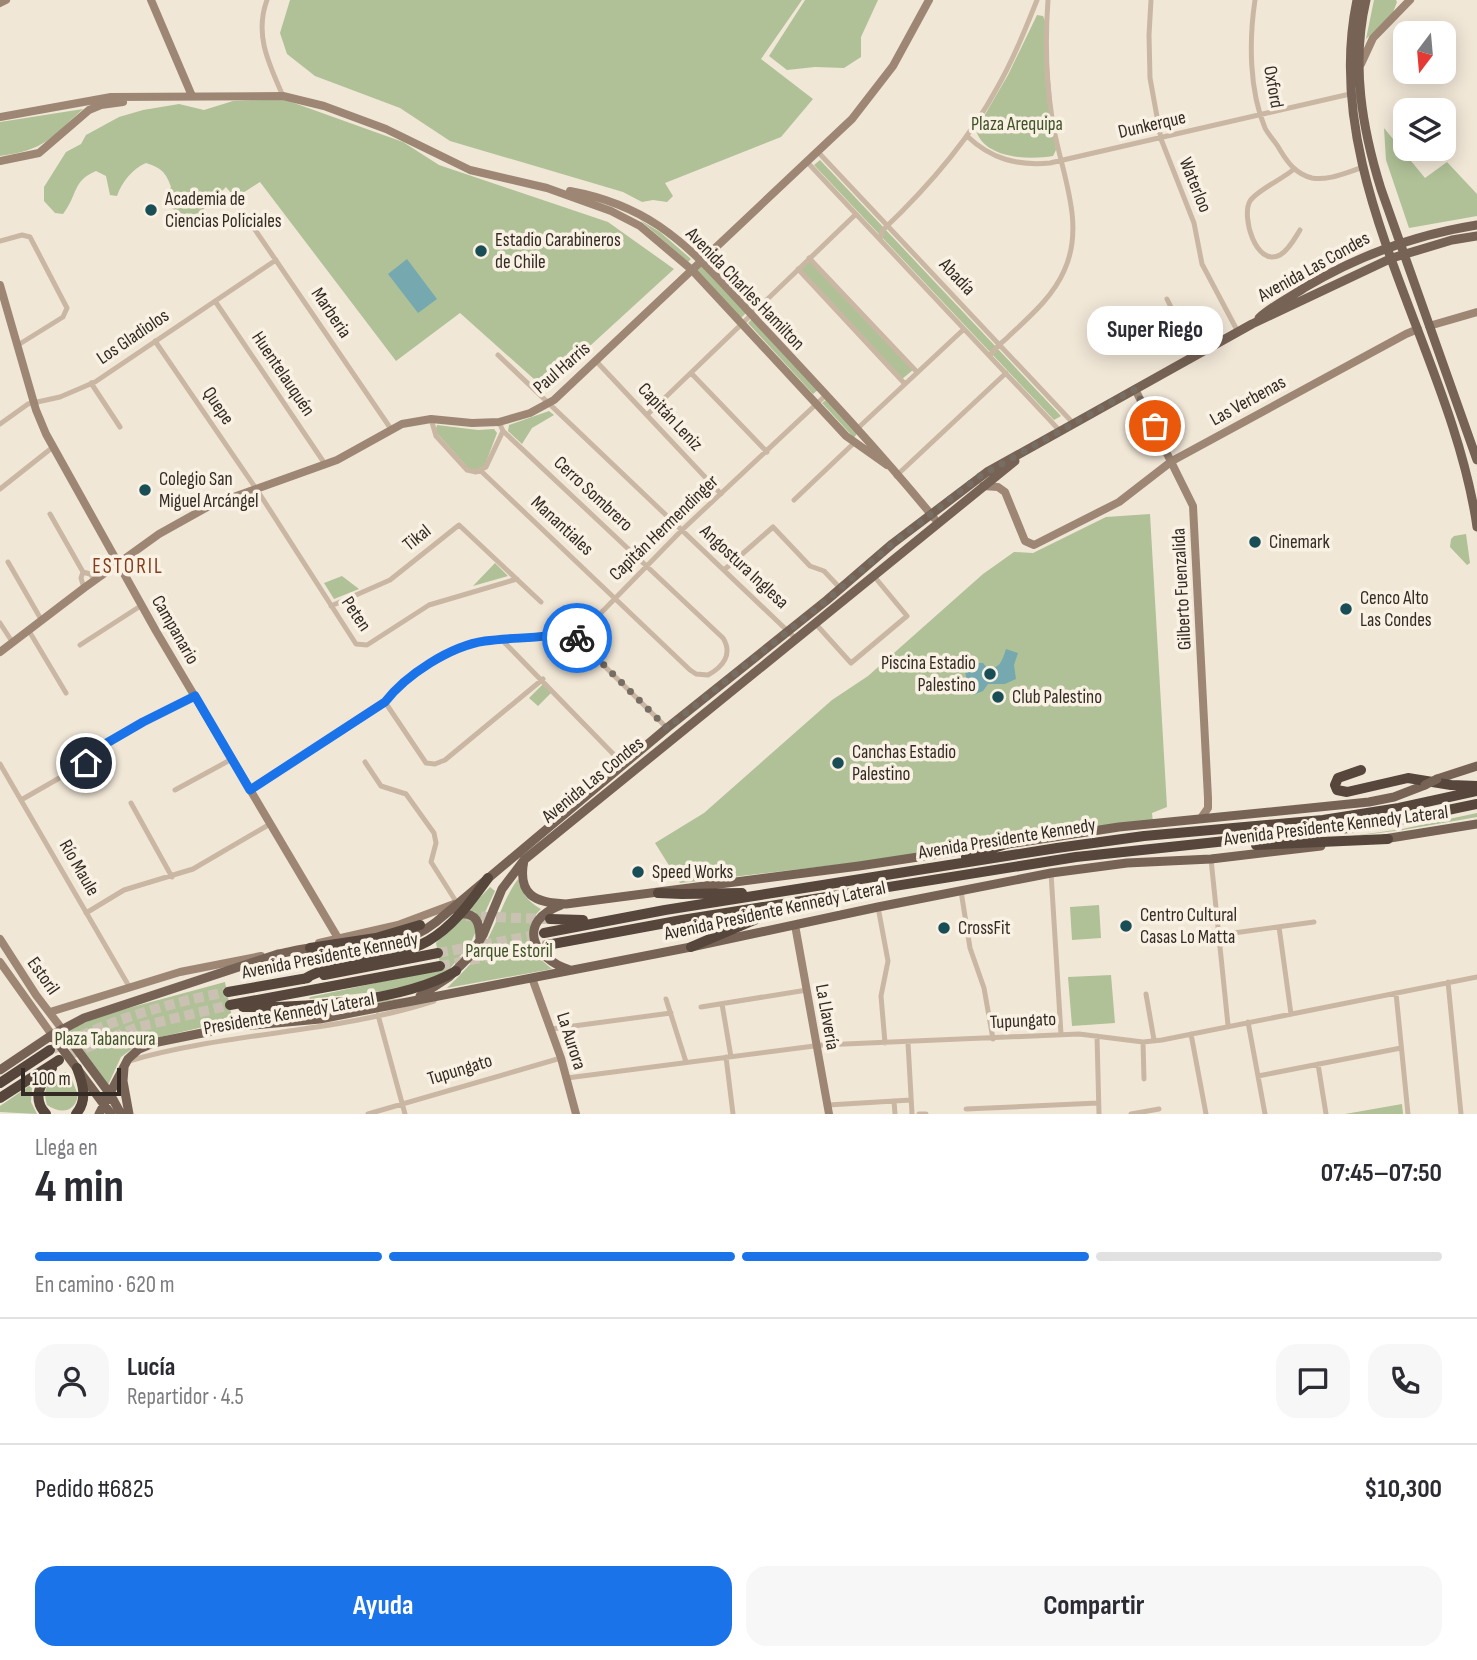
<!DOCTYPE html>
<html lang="es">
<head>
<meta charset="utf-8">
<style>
	:root { --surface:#fff; --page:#f7f7f7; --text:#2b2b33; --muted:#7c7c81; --line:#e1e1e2; --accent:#1a73e8 }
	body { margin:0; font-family:"Sofia Sans Condensed",sans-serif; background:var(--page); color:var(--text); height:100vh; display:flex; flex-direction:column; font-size:26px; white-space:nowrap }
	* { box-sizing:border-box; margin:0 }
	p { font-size:23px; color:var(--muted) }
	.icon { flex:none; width:38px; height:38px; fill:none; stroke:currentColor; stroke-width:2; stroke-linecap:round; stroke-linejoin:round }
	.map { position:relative; height:1114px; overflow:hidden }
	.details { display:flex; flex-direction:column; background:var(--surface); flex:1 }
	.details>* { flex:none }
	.needle { width:46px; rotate:196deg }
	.controls { position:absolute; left:1393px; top:21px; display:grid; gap:14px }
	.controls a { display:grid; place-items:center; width:63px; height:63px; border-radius:14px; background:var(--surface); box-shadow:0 4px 18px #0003; font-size:35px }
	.scale { position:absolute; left:21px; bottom:18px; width:100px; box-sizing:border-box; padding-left:7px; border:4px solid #342b25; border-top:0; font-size:19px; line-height:24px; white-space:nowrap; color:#342b25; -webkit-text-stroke:5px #f9f1e3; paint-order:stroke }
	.pin { position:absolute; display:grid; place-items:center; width:60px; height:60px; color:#fff; margin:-30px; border:4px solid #fff; border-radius:50%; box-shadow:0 2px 7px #0007 }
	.courier { position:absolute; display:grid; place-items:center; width:70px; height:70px; margin:-35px; border:5px solid #1a73e8; border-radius:50%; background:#fff; color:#222; box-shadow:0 2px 9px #0007 }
	.bubble { position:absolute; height:49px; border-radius:21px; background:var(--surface); box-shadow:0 4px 18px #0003; font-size:23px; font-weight:700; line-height:49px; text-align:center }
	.summary em { font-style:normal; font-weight:700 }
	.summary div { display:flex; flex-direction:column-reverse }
	.summary { display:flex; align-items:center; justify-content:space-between; height:119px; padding:0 35px }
	h1 { font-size:46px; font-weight:700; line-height:52px }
	.bar { display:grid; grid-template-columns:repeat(4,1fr); gap:10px 7px; align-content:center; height:84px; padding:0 35px }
	.bar i { height:9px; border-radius:5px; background:var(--line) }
	.bar .selected { background:var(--accent) }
	.bar p { grid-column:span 4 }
	.line { display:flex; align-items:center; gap:18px; padding:0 35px; border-top:2px solid var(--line) }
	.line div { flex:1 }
	.round { display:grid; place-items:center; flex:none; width:74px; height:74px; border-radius:21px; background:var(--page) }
	.primary-button { display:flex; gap:14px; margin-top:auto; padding:14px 35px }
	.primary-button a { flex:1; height:80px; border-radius:21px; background:var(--accent); color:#fff; font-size:28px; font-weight:700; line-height:80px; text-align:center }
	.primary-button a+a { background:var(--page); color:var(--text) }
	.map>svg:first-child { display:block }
</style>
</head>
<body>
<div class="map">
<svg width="1477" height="1114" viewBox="0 0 1477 1114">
	<rect width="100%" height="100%" fill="#f1e7d7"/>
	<path fill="#b0c197" d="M290 0H802L761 59 813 99 781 137 665 183 673 196 667 202 653 200 642 202 623 192 450 141 400 108 315 76 287 54 280 33Z
		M805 0H878L861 37V57L844 68 815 67 787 70 769 56Z
		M1374 0H1396L1397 2 1392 15 1366 39Z
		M1037 15 1043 16 1045 21 1056 150 1053 156C1030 160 984 159 976 130L1008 75Z
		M283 99 403 142 439 165 608 222 674 269 544 388 460 313 396 361 260 182 235 198 226 187 193 220 162 203 171 187C166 172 161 168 146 163 132 169 122 182 117 196L110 195 106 176 96 171C72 181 78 195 63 214L55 213 44 201V187L66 152 81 144 86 135 119 117 143 110 179 104 204 110 233 101Z
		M83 109C51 138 45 150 0 156V122Z
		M1384 128 1425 178 1447 162 1477 194V216L1409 228 1386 160Z
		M820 160 1061 416 1054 420 814 165Z
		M640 220 660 232 691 259 688 262Z
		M810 261 913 370 902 379 800 270Z
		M701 264 747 312 741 318 694 269Z
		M752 319 819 389 813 394 748 323Z
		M827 399 858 432 854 438 822 403Z
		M549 411 554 415 532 428 522 444 508 431 509 425Z
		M437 425 478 430 494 429 497 433 485 465 477 470 469 469 435 431Z
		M1150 514 1167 807 1152 813 1153 822 887 859 680 883 655 843 704 813 832 700 868 676 983 574 1014 552 1033 553 1106 517Z
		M1466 534 1470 563 1467 565 1450 547 1451 539 1454 536Z
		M495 563 508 576 473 586Z
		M342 576 359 589 334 599 324 583Z
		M543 684 551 693 538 706 529 698Z
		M1477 813V817L1403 830 1330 839 1402 829Z
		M518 879C523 894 527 901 541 909 519 929 532 954 552 969L447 988C461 974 476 960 486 942 498 921 504 898 518 879Z
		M490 887 495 891 470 944 448 971 402 989 309 999 310 997 441 969 436 943Z
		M1099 905 1101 938 1072 940 1070 907Z
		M1111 975 1115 1023 1072 1026 1068 977Z
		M225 982 232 1017 405 998 302 1017 229 1021 143 1041 121 1057 108 1085 69 1030 99 1016Z
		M65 1072 72 1080 78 1095C75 1113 60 1114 47 1105 40 1081 54 1085 65 1072Z
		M29 1086 32 1088 31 1102 37 1114 0 1112V1106Z
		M1402 1104 1403 1114H1345Z"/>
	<path fill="#75a9af" d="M407 259 437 299 418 313 388 274Z
		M1006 649 1018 653 1014 665 1016 679 1005 684H988L983 691 973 695 967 687 965 667 970 663H983L987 668C1001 669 1002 660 1006 649Z"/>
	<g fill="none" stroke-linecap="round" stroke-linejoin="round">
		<path stroke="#cbc1b3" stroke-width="10" stroke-dasharray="10 5" stroke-linecap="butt" d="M466 916 548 919
			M438 953 541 934
			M440 966 547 945
			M53 1049C108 1021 166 1003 228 992
			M71 1054 138 1027 230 1005"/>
		<path stroke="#cab7a3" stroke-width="5" d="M267 0C254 35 269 64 283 96
			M1151 0 1149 35 1150 78 1161 139 1194 223 1202 264 1238 332
			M1255 0C1249 40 1249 90 1265 128 1269 136 1276 142 1280 150 1288 163 1296 174 1312 178 1329 181 1347 172 1364 167
			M967 136C991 159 1017 166 1050 163L1350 94
			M818 152 1073 423
			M807 162 1060 431
			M1294 169C1283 179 1257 190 1250 201 1241 216 1256 268 1280 255 1289 250 1295 238 1300 230
			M245 215 391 429
			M880 239 883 230C927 188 968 142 997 88 1013 60 1025 30 1037 0
			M0 241 22 235 30 237 67 308 63 317 18 345
			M809 258 917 372
			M798 269 905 384
			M1167 299 1195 356
			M215 301 325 464
			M155 341 259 493 356 644 367 645 429 605 517 579
			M498 355 795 638
			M990 356C994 348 1002 343 1008 337 1029 317 1052 298 1064 271 1087 222 1059 168 1052 118 1046 79 1045 40 1048 0
			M596 361 721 494
			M691 373 767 452
			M91 383 120 427
			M647 415 856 214
			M431 419 436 436 467 470 476 472 486 467 503 431
			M0 424 28 404 60 397 95 382 276 260
			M858 428 964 329
			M481 471 690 670 696 674 708 675C723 667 733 654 723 638L503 431 499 422
			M896 476 1006 373
			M0 489 53 447
			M794 500 854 443
			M50 514 83 572
			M8 562 42 621
			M724 570 773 527 810 566 824 571 840 588
			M84 588 81 578 83 572 90 574 95 580
			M331 606 390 580 459 525 541 602
			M814 622 851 663 907 616 873 575
			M0 623 13 643
			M29 631 66 693
			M570 632 667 728
			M502 640 624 765
			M80 645 142 605
			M385 702 426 763 435 764 445 760 543 679
			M365 762 381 786 406 794 434 833 436 843 431 862 457 903
			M0 764 130 988
			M175 790 232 759
			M250 790 385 702 394 691 419 670 450 654 481 641 531 639 570 632 595 619 682 530 826 395
			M21 800 89 761 93 751 139 724 195 696
			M131 803 172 877
			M1211 859 1228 1025
			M1051 873 1061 1034
			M961 891 970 948 984 988 993 1039
			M878 907 888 961 881 996 885 1043
			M86 913 124 890 193 869 270 824
			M1279 927 1291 1014
			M1219 935 1314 922
			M1448 982 1461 1114
			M1396 993 1408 1114
			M1146 994 1154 1040
			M666 999 686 1062
			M722 1004 731 1057
			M701 1007 807 990
			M378 1015 405 1114
			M1248 1022 1265 1114
			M551 1029 671 1013
			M1191 1034 1206 1114
			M1097 1036 1099 1114
			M1143 1042 1144 1079
			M908 1043 912 1114
			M726 1057 733 1114
			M129 1061C228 1032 336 1033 434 1001
			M1318 1064 1326 1114
			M1258 1076 1401 1048
			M567 1078 822 1045 1079 1034 1143 1042 1162 1040 1477 977
			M894 1101 895 1114
			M828 1105 911 1100
			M966 1109 1098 1103
			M368 1114 561 1058
			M919 1114H926
			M1131 1114 1159 1109"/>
		<path stroke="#9d8674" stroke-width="8" d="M151 0 192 96
			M0 3 6 0
			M1361 64 1373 38 1410 0
			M0 117 111 97 283 96 324 106 386 129 470 170 547 188 611 211 640 226 692 270 846 436 887 465
			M0 161 39 153 89 110 101 105 123 102
			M570 191C603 197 632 208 659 226 699 253 730 292 763 327 821 389 880 452 934 518
			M0 285 36 410 46 434 156 631 338 938
			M1429 326 1477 312
			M1135 389 1193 506 1208 798V808L1201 818
			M983 486 998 487 1005 492 1025 541 1034 545 1119 502 1172 461 1406 334 1418 329
			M0 652 84 588 159 534 211 505 337 460 402 424 431 419 472 423 499 422 530 413 554 400 852 119 893 66 929 0
			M795 925 829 1114
			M0 939 36 995 62 1029
			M319 943 398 925 454 904
			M0 962 52 1035
			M532 978 561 1058 576 1114
			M50 1012 180 972 261 956"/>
		<path stroke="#776356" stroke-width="9" d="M1357 0C1319 180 1452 352 1477 527
			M1366 0C1351 64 1362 128 1381 189L1477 460
			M1259 318C1272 306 1289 298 1304 288 1359 255 1414 235 1477 225
			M1437 779 1477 766
			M1384 839 1477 824
			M1002 845 1119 827 1369 802 1394 797 1425 785
			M524 860C517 895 535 903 566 904L859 866 984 847
			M561 905C516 922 532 958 570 970
			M458 914C477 912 480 923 480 940
			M420 996 449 977 470 956 483 935 502 889 524 860 1015 461
			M62 1029 110 1094 121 1114
			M52 1035 111 1114
			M124 1068 123 1081 129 1114
			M0 1070 52 1035 84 1018 278 954C289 952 300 949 310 948 355 946 399 952 436 922L667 728 827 600 892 544 987 472 1252 324 1392 258 1452 240 1477 236
			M99 1114 128 1059 139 1049 153 1043 232 1027 320 1019 691 947 878 907 1051 873 1127 863 1211 859 1321 846"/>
		<path stroke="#56463c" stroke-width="10" d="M1361 770 1338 778 1335 785 1337 790 1347 792 1408 778 1451 785 1477 786
			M1256 845 1388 839
			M966 857 1006 844
			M658 893 682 894 742 893
			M550 919 583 920
			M544 933 665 910 1057 848 1144 836 1323 820 1399 808 1477 791
			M547 945 682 920 1076 857 1348 828 1405 819 1477 804
			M691 947 775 911
			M310 948 376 938 420 925
			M324 975 438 953
			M304 979C343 957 390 962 428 941 454 926 471 901 488 878
			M228 992 308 978
			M230 1005 440 966
			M243 1007C305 1008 402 1002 456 971
			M0 1083 50 1050
			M0 1098 59 1060
			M46 1114C31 1098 41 1083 52 1068
			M76 1114C88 1100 83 1084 77 1068"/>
		<path stroke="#776356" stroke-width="9" d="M1425 785 1437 779"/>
	</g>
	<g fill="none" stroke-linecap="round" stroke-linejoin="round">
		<path stroke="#766d63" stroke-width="7" stroke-dasharray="0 12.6" d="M577 638 667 728 827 600 892 544 980 476 1135 389 1155 426"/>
		<path stroke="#1a73e8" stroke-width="9" d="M86 763 90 760 93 751 143 722 195 696 250 790 385 702C406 675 450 646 485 641 514 637 542 639 570 632L577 638"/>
	</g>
	<g fill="#1a4e56" stroke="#f9f1e3" stroke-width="2.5">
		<circle cx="151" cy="210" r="7"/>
		<circle cx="481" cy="251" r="7"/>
		<circle cx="145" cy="490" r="7"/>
		<circle cx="1255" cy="542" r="7"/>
		<circle cx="1346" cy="609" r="7"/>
		<circle cx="990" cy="674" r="7"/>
		<circle cx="998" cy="697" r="7"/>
		<circle cx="838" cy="763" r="7"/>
		<circle cx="638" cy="872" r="7"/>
		<circle cx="1126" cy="926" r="7"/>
		<circle cx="944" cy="928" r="7"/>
	</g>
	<g text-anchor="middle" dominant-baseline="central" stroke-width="7" stroke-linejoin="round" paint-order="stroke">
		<g font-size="19" fill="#342b25" stroke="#f9f1e3">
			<text transform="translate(1273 87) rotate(80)">Oxford</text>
			<text transform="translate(1152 125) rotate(-13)">Dunkerque</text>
			<text transform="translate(1195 185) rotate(68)">Waterloo</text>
			<text transform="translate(1314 267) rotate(-29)">Avenida Las Condes</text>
			<text transform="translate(957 277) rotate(47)">Abadía</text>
			<text transform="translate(745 289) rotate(46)">Avenida Charles Hamilton</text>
			<text transform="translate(331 313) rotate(56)">Marberia</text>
			<text transform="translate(133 337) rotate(-34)">Los Gladiolos</text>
			<text transform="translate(562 368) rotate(-41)">Paul Harris</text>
			<text transform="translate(283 374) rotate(56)">Huentelauquén</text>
			<text transform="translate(1248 401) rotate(-29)">Las Verbenas</text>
			<text transform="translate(218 406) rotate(56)">Quepe</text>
			<text transform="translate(670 417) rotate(47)">Capitán Leniz</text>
			<text transform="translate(593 494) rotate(43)">Cerro Sombrero</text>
			<text transform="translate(562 526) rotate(43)">Manantiales</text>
			<text transform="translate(664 528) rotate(-44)">Capitán Hermendinger</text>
			<text transform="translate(417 538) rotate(-39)">Tikal</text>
			<text transform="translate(744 567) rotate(43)">Angostura Inglesa</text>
			<text transform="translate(1182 589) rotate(-93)">Gilberto Fuenzalida</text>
			<text transform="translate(356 614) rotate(56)">Peten</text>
			<text transform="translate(175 630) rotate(60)">Campanario</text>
			<text transform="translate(593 780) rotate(-39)">Avenida Las Condes</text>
			<text transform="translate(1336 826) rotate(-7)">Avenida Presidente Kennedy Lateral</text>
			<text transform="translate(1007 839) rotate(-9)">Avenida Presidente Kennedy</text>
			<text transform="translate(79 868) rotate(60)">Río Maule</text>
			<text transform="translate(775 911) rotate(-12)">Avenida Presidente Kennedy Lateral</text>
			<text transform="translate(330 956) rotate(-11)">Avenida Presidente Kennedy</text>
			<text transform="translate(43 976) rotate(55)">Estoril</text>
			<text transform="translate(289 1014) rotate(-10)">Presidente Kennedy Lateral</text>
			<text transform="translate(827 1017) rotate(80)">La Llavería</text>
			<text transform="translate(1023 1021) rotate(-3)">Tupungato</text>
			<text transform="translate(571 1041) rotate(72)">La Aurora</text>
			<text transform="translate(460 1070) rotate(-17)">Tupungato</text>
		</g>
		<g font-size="19" fill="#405328" stroke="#f9f1e3">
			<text x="1017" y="124">Plaza Arequipa</text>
			<text x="509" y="951">Parque Estoril</text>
			<text x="105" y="1039">Plaza Tabancura</text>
		</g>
		<g font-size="19" fill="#342b25" stroke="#f9f1e3" text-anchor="start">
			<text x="165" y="199">Academia de<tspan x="165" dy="22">Ciencias Policiales</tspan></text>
			<text x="495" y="240">Estadio Carabineros<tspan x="495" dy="22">de Chile</tspan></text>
			<text x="159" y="479">Colegio San<tspan x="159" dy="22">Miguel Arcángel</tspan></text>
			<text x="1269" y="542">Cinemark</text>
			<text x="1360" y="598">Cenco Alto<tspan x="1360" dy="22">Las Condes</tspan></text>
			<text x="976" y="663" text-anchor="end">Piscina Estadio<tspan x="976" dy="22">Palestino</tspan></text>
			<text x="1012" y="697">Club Palestino</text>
			<text x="852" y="752">Canchas Estadio<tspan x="852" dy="22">Palestino</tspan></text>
			<text x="652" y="872">Speed Works</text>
			<text x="1140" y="915">Centro Cultural<tspan x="1140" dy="22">Casas Lo Matta</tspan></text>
			<text x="958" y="928">CrossFit</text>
		</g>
		<g font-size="21" letter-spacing="2" fill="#853d1c" stroke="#f9f1e3">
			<text x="128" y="566">ESTORIL</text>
		</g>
	</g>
</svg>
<div class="controls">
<a><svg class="needle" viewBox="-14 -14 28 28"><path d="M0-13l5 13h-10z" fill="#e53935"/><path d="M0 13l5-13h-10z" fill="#7c7c81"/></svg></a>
<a><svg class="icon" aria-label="layers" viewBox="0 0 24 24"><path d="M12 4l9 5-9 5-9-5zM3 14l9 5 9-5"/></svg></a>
</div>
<div class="scale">100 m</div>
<div class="pin" style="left:1155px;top:426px;background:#ea580c"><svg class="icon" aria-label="bag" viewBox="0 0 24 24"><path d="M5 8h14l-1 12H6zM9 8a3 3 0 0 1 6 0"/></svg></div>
<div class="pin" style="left:86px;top:763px;background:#1f2937"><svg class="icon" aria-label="home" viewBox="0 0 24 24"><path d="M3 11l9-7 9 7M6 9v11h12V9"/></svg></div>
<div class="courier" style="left:577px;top:638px"><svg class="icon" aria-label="bike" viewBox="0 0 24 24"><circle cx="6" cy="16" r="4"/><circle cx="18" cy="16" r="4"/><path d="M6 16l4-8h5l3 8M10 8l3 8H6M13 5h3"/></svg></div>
<div class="bubble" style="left:1087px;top:306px;width:136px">Super Riego</div>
</div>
<section class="details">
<div class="summary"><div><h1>4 min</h1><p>Llega en</p></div><em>07:45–07:50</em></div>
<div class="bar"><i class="selected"></i><i class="selected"></i><i class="selected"></i><i></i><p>En camino · 620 m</p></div>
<div class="line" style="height:126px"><a class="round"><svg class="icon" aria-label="person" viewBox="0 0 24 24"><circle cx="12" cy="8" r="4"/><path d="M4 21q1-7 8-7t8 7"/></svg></a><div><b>Lucía</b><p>Repartidor · 4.5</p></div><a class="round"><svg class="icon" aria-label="chat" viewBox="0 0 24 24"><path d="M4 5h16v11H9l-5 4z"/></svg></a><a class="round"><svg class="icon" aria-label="phone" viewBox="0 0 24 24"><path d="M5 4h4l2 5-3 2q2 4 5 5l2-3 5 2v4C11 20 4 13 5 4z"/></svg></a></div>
<div class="line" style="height:91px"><div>Pedido #6825</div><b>$10,300</b></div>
<div class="primary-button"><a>Ayuda</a><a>Compartir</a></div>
</section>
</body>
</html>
